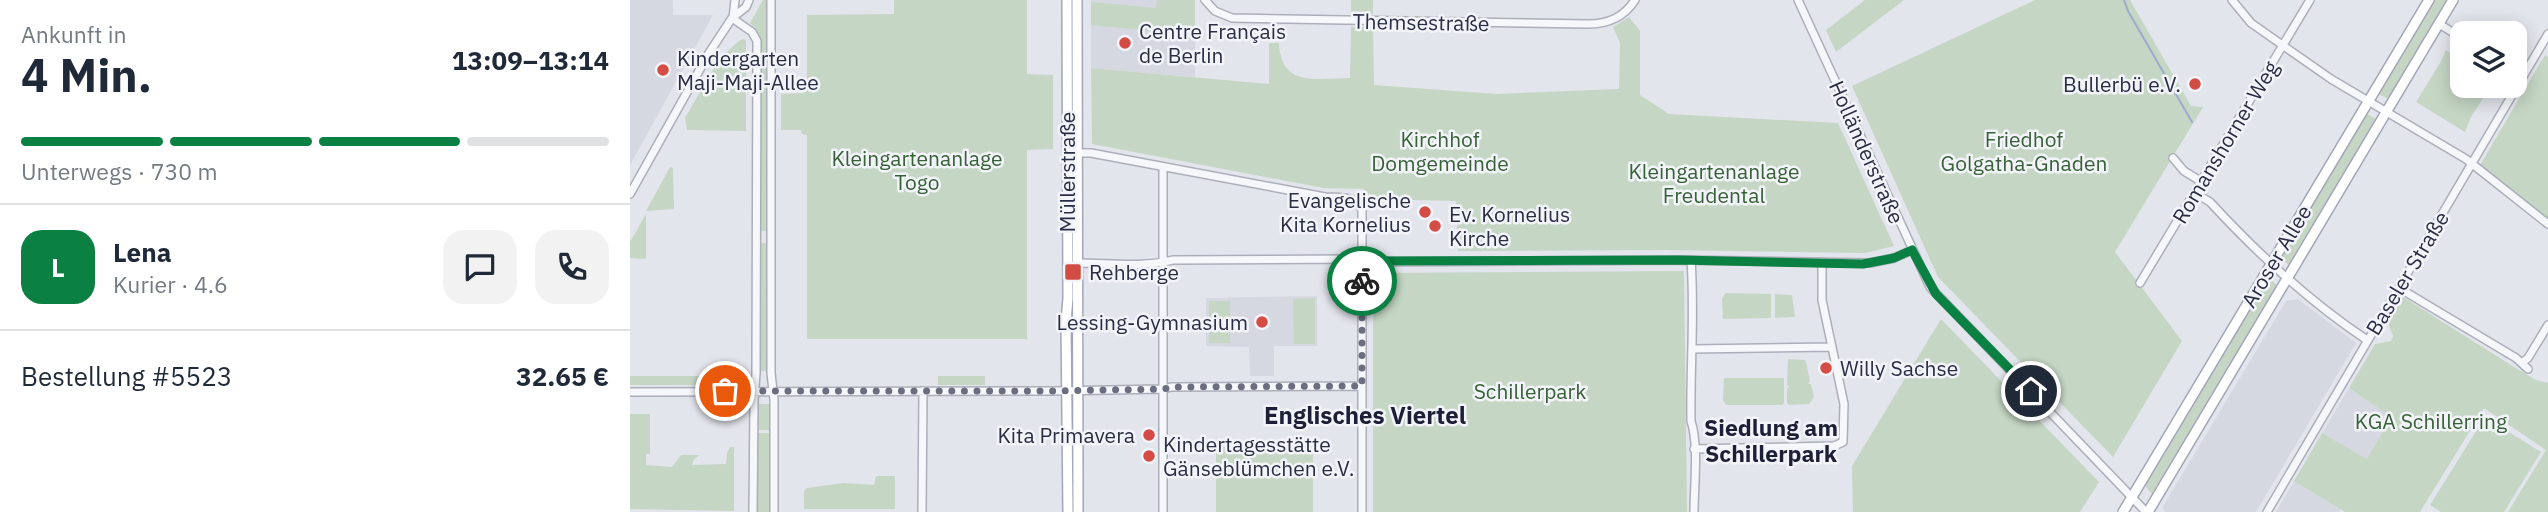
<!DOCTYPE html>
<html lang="de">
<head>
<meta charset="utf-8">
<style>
	:root { --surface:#fff; --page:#f2f2f3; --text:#1f2937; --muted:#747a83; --line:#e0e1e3; --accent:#0b8043 }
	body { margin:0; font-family:"IBM Plex Sans",sans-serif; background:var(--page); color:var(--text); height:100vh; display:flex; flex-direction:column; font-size:26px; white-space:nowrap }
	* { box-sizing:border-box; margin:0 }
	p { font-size:23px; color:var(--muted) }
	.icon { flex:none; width:38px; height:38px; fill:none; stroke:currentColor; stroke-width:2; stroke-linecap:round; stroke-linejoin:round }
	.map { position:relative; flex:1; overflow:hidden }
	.side { display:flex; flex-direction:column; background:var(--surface); width:630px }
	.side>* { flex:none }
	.buttons { position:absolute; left:1820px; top:21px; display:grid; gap:14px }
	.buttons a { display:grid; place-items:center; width:77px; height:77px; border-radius:14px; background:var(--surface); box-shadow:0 4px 18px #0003; font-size:35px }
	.pin { position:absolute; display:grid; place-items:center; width:60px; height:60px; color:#fff; margin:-30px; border:4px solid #fff; border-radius:50%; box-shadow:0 2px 7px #0007 }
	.courier { position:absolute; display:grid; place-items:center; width:70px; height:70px; margin:-35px; border:5px solid #0b8043; border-radius:50%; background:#fff; color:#222; box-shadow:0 2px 9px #0007 }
	.summary em { font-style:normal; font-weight:800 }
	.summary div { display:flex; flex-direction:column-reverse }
	.summary { display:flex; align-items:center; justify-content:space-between; height:119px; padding:0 21px }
	h1 { font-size:46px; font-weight:800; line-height:52px }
	.bar { display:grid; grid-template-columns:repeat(4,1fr); gap:10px 7px; align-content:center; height:84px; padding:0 21px }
	.bar i { height:9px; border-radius:5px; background:var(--line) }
	.bar .on { background:var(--accent) }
	.bar p { grid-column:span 4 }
	.line { display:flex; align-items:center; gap:18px; padding:0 21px; border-top:2px solid var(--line) }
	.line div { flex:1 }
	.round { display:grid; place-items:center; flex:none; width:74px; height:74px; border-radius:21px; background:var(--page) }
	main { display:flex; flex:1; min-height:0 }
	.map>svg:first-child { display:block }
</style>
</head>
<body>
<main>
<section class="side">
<div class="summary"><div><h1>4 Min.</h1><p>Ankunft in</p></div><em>13:09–13:14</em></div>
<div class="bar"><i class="on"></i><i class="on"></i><i class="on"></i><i></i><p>Unterwegs · 730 m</p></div>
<div class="line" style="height:126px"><b class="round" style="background:var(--accent);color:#fff">L</b><div><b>Lena</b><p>Kurier · 4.6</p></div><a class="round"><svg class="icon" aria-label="chat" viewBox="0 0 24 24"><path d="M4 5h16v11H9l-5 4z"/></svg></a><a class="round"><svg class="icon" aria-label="phone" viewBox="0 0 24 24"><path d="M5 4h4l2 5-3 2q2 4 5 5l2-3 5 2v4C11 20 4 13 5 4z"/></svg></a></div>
<div class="line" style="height:91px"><div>Bestellung #5523</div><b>32.65 €</b></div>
</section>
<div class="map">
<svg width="1918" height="512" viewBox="0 0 1918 512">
	<rect width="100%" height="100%" fill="#e3e5ec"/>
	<path fill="#d5d7e1" d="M0 0H43V15H83L0 165Z
		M461 0H565V77L461 68Z
		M687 296V346H644V376H620L619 347 576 346V298Z
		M1668 299 1726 343 1626 512H1536L1532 508 1656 301Z
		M1719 388 1761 417 1737 459 1692 433Z
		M1664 481 1710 509 1709 512H1646Z"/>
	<path fill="#c5d6c4" d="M133 0H137V231H131V40L127 30 120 23Z
		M264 0H397V74L423 75V149L397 150V339H177V135L172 134 171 130H151V94L173 93 177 91V15L264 14Z
		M527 0H565V35L461 25V2L526 8Z
		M721 0H743V14H721Z
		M1235 0H1274L1206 52 1196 30Z
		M1405 0H1500L1561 106 1573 107 1485 252 1552 341 1483 457 1308 277 1222 86Z
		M1805 0H1817L1758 99 1749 94Z
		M999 17 1010 31V95L1039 114 1208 123 1264 246 1235 253 1034 250 828 251 826 201 743 199 733 189 694 188 462 144 461 68 639 84V43H649C651 88 687 78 720 78L721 27H743L744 85 866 94 989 89 990 43 983 27Z
		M114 39 116 41V131L57 130 55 118 89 59 110 40Z
		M1816 50 1832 60V86H1861L1841 117 1835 132 1786 102 1810 63Z
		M1915 55 1918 57V221L1850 165Z
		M1737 114 1746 119 1659 265 1651 258Z
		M40 167 43 168 44 209 16 211Z
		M16 214V259L0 258V242Z
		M131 243H137V369L139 371H128L131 368Z
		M1054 271 1057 512H743V273Z
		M1639 278 1647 285 1522 494 1515 486Z
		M1096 293 1141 294V318L1093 319 1092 298Z
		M1145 294 1162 295 1165 317 1145 318Z
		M1773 297 1889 370 1906 380 1918 383V512H1878L1916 450 1854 408 1790 512H1715L1664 481 1692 433 1737 459 1761 417 1719 388 1745 344 1761 341 1763 336 1758 323Z
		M685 298V344H664L663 299Z
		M579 301H600V343H579Z
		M1311 319 1469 482 1450 512H1223L1222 466Z
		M1158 359 1175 360 1176 362 1180 381 1178 384H1181L1184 397 1179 404 1159 405 1157 403V388L1160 387 1157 385Z
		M0 376H111L113 385H0Z
		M308 376H355V385H308Z
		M1094 378H1154V403L1152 405H1096L1093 400Z
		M128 404H140V430H128Z
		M0 414H20V454H16V465L42 467 51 455H70L64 459 62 465 96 464 97 453 100 447H104V511L0 509Z
		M1855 417 1911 452 1874 512H1811L1800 505Z
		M127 433H141V512H126Z
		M586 447H683V512H586Z
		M246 476H265V509H174V491L177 488 214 483 244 485Z"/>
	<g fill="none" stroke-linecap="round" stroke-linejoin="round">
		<path stroke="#9daacd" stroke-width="2" d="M1494 0 1498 11 1562 122"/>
		<g stroke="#acaeba" stroke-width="10">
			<path id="minor" d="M141 0V373L144 400V512
				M575 0 585 11 602 18 958 24C979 24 994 17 1005 0
				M1168 0 1300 287 1516 512
				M1602 0 1621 23 1658 49 1701 79 1836 159 1918 224
				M102 18 122 32 127 41 126 373 124 400 123 512
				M103 18 105 0
				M1809 24 1832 38
				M447 153H461L695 197C710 198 725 195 732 210V512
				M1543 158 1554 171 1572 182
				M533 168V512
				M1565 193 1580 202C1628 254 1678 301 1737 340
				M0 194 79 53 102 18 116 7 119 0
				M1061 260C1065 314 1060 367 1061 421 1069 445 1064 486 1064 512
				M447 263C481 263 510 268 543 260L720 259 744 262 1050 260 1240 263 1264 258 1282 250
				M1510 283 1680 0
				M1769 288 1886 358 1898 369
				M1062 349 1202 347
				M1892 363 1898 358 1918 325
				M0 392 423 391 534 389 541 387 731 386
				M1064 449 1204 446 1213 442 1214 404 1192 300V262
				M292 512 293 391
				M1637 512 1918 34"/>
		</g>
		<g stroke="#a2a6b8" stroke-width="12">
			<path id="major" d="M437 0 438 298 436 322 438 512
				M447 0 448 512
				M1493 512 1799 0
				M1518 512 1823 0"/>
		</g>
		<use href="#minor" stroke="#f6f7fa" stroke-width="7"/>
		<use href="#major" stroke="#fff" stroke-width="9"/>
	</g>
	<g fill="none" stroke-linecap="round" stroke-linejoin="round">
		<path stroke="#6b6e7f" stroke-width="7" stroke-dasharray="0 12.6" d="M95 391H423L534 389 541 387 732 386V281"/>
		<path stroke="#0b8043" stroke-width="9" d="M732 281 733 261 1050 260 1233 264 1264 258 1282 250 1306 294 1401 391"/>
	</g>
	<g fill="#d44d45" stroke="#f3f4f9" stroke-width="2.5">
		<circle cx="495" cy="43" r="7"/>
		<circle cx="33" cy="70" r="7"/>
		<circle cx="1565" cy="84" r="7"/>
		<circle cx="795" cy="212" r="7"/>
		<circle cx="805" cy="226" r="7"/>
		<rect x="434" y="263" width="18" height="18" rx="3.5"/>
		<circle cx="632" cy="322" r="7"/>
		<circle cx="1196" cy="368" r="7"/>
		<circle cx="519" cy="435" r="7"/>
		<circle cx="519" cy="456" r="7"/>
	</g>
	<g text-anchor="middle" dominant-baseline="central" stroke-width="5" stroke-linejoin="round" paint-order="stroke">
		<g font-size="21" fill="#2a2e45" stroke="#f3f4f9">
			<text transform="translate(791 22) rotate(1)">Themsestraße</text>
			<text transform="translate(1595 142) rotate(-59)">Romanshorner Weg</text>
			<text transform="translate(1237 152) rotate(66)">Holländerstraße</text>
			<text transform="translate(437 172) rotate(-90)">Müllerstraße</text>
			<text transform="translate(1646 256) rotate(-59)">Aroser Allee</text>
			<text transform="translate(1777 273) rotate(-59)">Baseler Straße</text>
		</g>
		<g font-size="21" fill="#2a2e45" stroke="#f3f4f9" text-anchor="start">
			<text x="509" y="31">Centre Français<tspan x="509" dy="24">de Berlin</tspan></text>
			<text x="47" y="58">Kindergarten<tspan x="47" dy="24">Maji-Maji-Allee</tspan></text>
			<text x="1551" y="84" text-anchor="end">Bullerbü e.V.</text>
			<text x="781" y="200" text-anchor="end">Evangelische<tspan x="781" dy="24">Kita Kornelius</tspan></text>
			<text x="819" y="214">Ev. Kornelius<tspan x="819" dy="24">Kirche</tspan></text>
			<text x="459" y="272">Rehberge</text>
			<text x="618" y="322" text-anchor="end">Lessing-Gymnasium</text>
			<text x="1210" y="368">Willy Sachse</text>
			<text x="505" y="435" text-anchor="end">Kita Primavera</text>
			<text x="533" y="444">Kindertagesstätte<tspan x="533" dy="24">Gänseblümchen e.V.</tspan></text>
		</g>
		<g font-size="21" fill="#376237" stroke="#f3f4f9">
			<text x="810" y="139">Kirchhof<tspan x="810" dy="24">Domgemeinde</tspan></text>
			<text x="1394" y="139">Friedhof<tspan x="1394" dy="24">Golgatha-Gnaden</tspan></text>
			<text x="287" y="158">Kleingartenanlage<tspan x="287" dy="24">Togo</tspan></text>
			<text x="1084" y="171">Kleingartenanlage<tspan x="1084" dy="24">Freudental</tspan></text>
			<text x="900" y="391">Schillerpark</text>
			<text x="1801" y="421">KGA Schillerring</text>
		</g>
		<g font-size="23" font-weight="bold" fill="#1c1f36" stroke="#f3f4f9">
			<text x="1141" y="427">Siedlung am<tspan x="1141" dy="26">Schillerpark</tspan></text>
		</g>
		<g font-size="24" font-weight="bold" fill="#1c1f36" stroke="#f3f4f9">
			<text x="735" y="415">Englisches Viertel</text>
		</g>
	</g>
</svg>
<div class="buttons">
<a><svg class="icon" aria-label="layers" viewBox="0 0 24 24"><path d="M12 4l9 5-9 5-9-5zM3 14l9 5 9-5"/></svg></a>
</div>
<div class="pin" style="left:95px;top:391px;background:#ea580c"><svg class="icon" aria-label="bag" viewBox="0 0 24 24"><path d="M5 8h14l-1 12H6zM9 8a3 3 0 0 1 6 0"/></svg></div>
<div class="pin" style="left:1401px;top:391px;background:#1f2937"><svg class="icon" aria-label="home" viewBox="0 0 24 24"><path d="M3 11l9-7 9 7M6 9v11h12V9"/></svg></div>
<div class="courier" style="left:732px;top:281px"><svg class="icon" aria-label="bike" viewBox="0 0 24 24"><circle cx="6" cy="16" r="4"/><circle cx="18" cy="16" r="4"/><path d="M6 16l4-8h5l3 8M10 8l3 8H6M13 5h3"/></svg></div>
</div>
</main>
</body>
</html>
